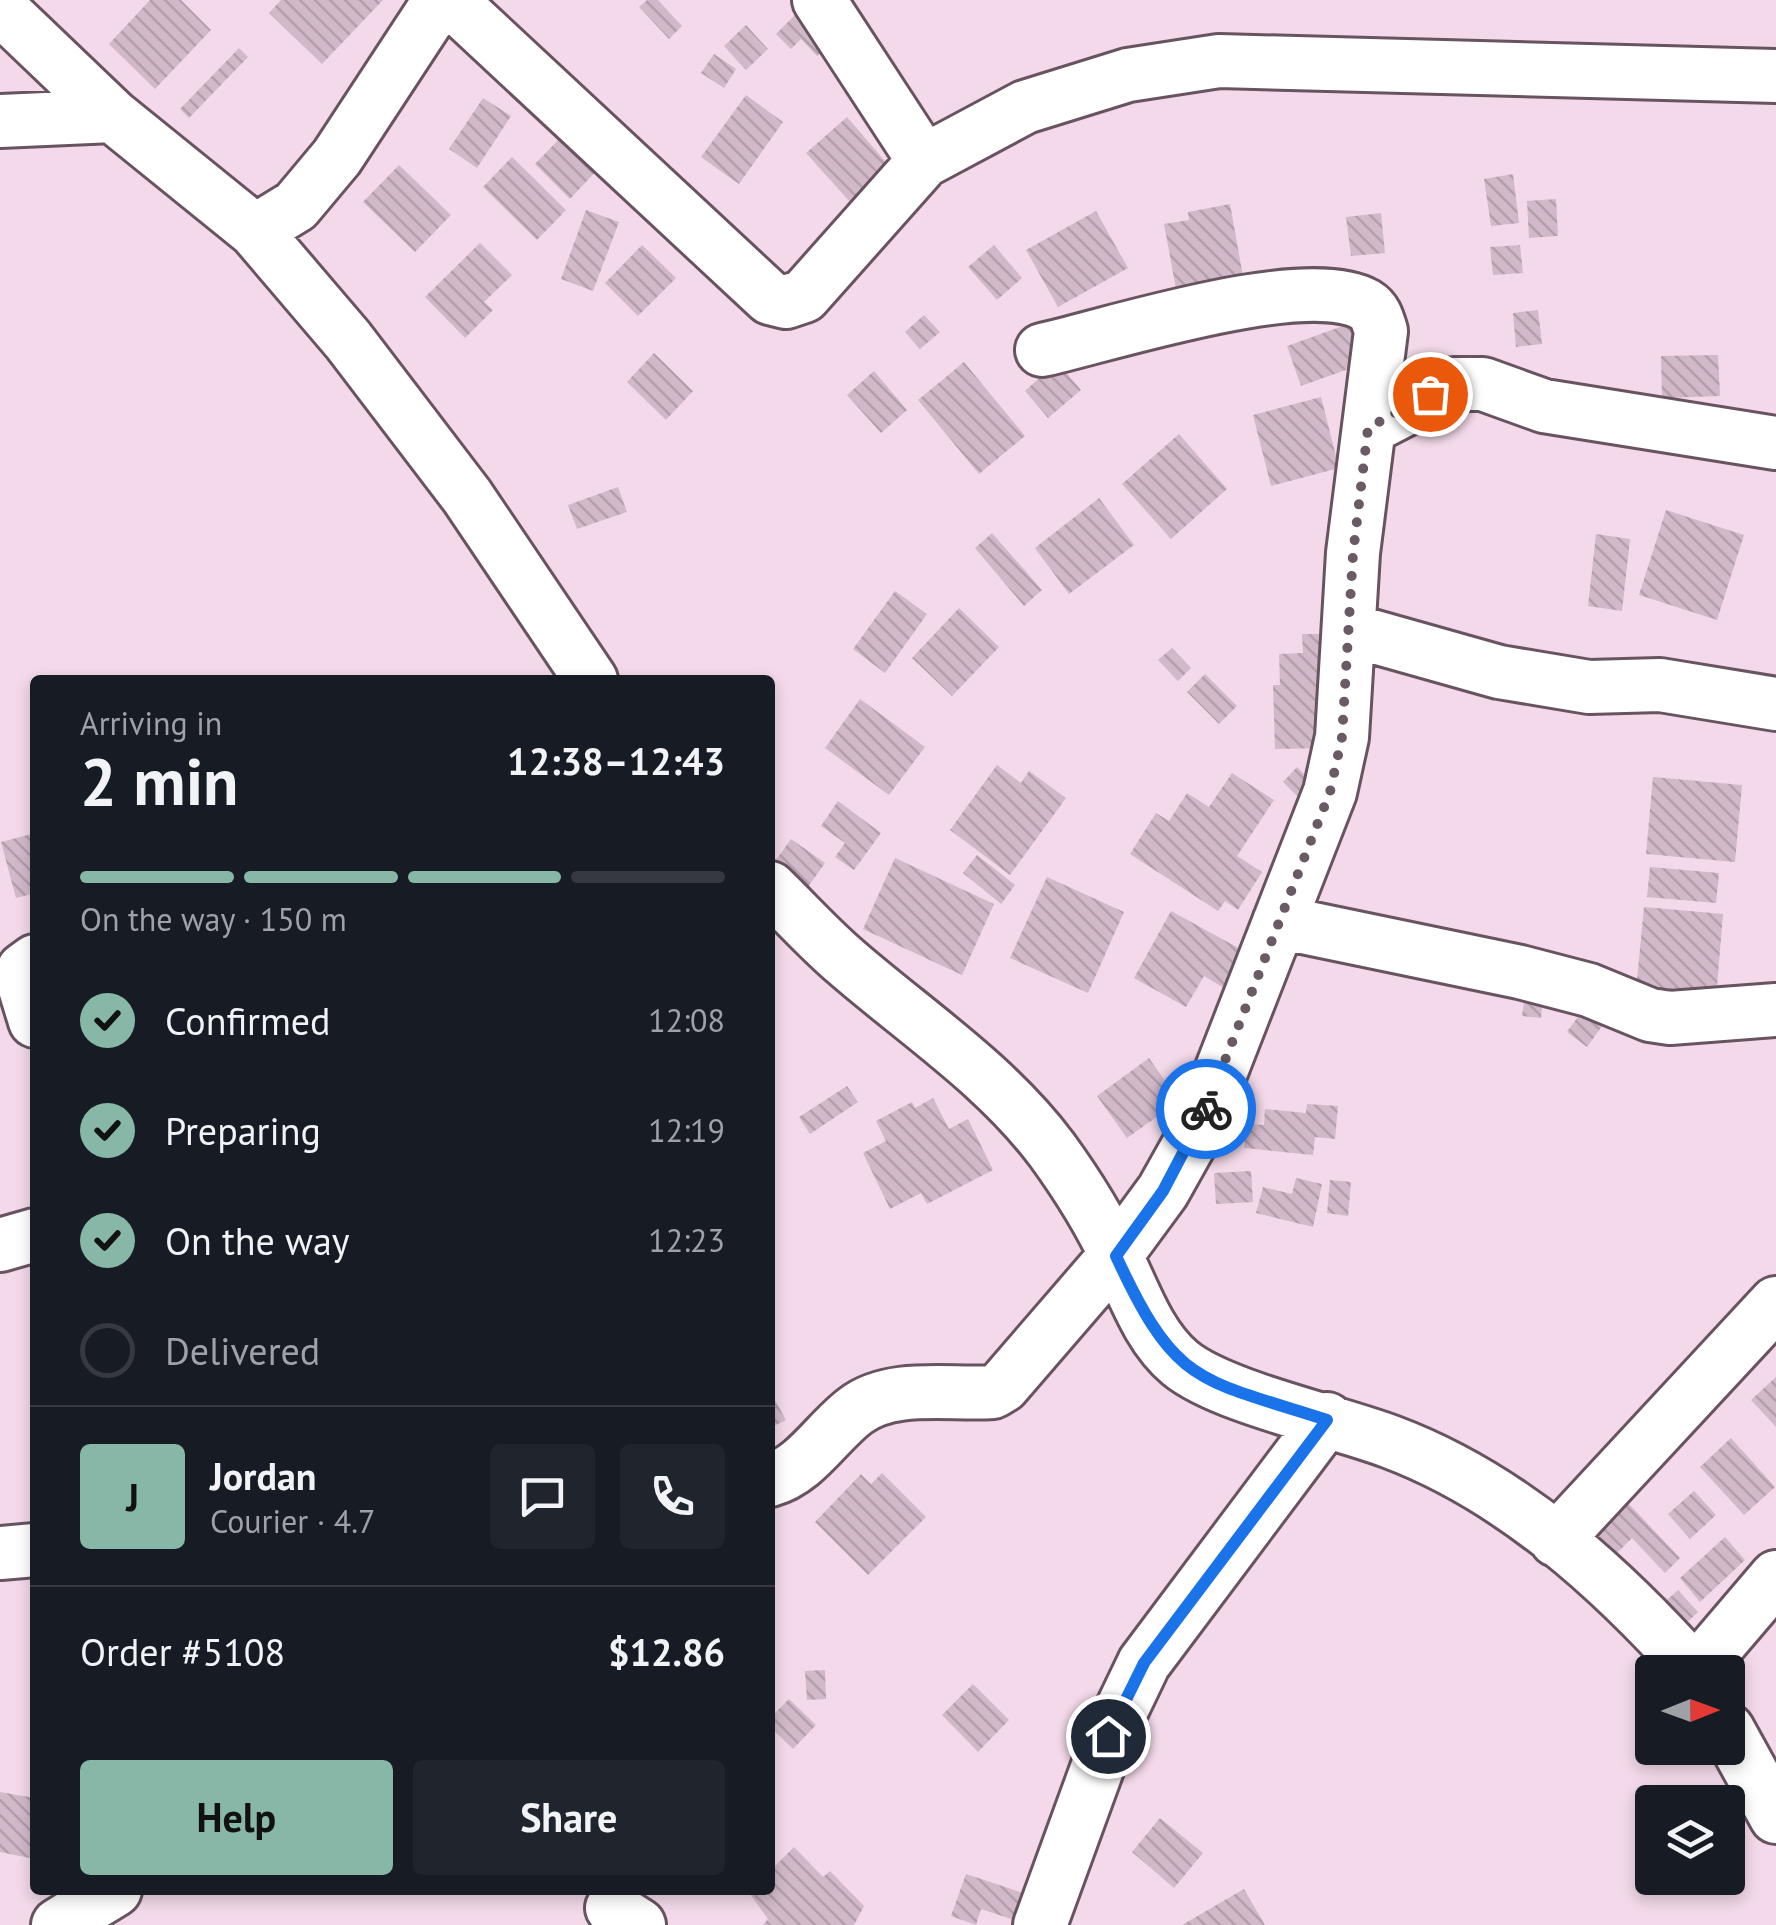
<!DOCTYPE html>
<html lang="en">
<head>
<meta charset="utf-8">
<style>
	:root { --surface:#171b24; --page:#20242c; --text:#f1f3f6; --muted:#9ea1a6; --line:#363941; --accent:#87b8a7 }
	body { margin:0; font-family:"PT Sans",sans-serif; background:var(--page); color:var(--text); height:100vh; display:flex; flex-direction:column; font-size:38px; white-space:nowrap }
	* { box-sizing:border-box; margin:0 }
	p { font-size:32px; color:var(--muted) }
	.icon { flex:none; width:55px; height:55px; fill:none; stroke:currentColor; stroke-width:2; stroke-linecap:round; stroke-linejoin:round }
	.map { position:relative; flex:1; overflow:hidden }
	.side { position:absolute; left:30px; top:675px; width:745px; height:1220px; display:flex; flex-direction:column; background:var(--surface); border-radius:10px; box-shadow:0 5px 15px #0003 }
	.side>* { flex:none }
	.needle { width:65px; rotate:89deg }
	.controls { position:absolute; left:1635px; top:1655px; display:grid; gap:20px }
	.controls a { display:grid; place-items:center; width:110px; height:110px; border-radius:10px; background:var(--surface); box-shadow:0 5px 15px #0003; font-size:50px }
	.pin { position:absolute; display:grid; place-items:center; width:85px; height:85px; color:#fff; margin:-42px; border:5px solid #fff; border-radius:50%; box-shadow:0 2px 10px #0007 }
	.courier { position:absolute; display:grid; place-items:center; width:100px; height:100px; margin:-50px; border:8px solid #1a73e8; border-radius:50%; background:#fff; color:#222; box-shadow:0 2px 12px #0007 }
	.summary em { font-style:normal; font-weight:600 }
	.summary div { display:flex; flex-direction:column-reverse }
	.summary { display:flex; align-items:center; justify-content:space-between; height:170px; padding:0 50px }
	h1 { font-size:65px; font-weight:600; line-height:75px }
	.bar { display:grid; grid-template-columns:repeat(4,1fr); gap:15px 10px; align-content:center; height:120px; padding:0 50px }
	.bar i { height:12px; border-radius:8px; background:var(--line) }
	.bar .selected { background:var(--accent) }
	.bar p { grid-column:span 4 }
	.line { display:flex; align-items:center; gap:25px; padding:0 50px; border-top:2px solid var(--line) }
	.line div { flex:1 }
	.round { display:grid; place-items:center; flex:none; width:105px; height:105px; border-radius:10px; background:var(--page) }
	ol { padding:0 50px; list-style:none }
	li { display:flex; align-items:center; gap:30px; height:110px }
	li p { margin-inline-start:auto }
	li .icon { padding:10px; border-radius:50%; background:var(--accent); color:#111; stroke-width:4 }
	li:last-child { color:var(--muted) }
	li i { width:55px; height:55px; border:5px solid var(--line); border-radius:50% }
	.cta { display:flex; gap:20px; margin-top:auto; padding:20px 50px }
	.cta a { flex:1; height:115px; border-radius:10px; background:var(--accent); color:#111; font-size:40px; font-weight:600; line-height:115px; text-align:center }
	.cta a+a { background:var(--page); color:var(--text) }
	.map>svg:first-child { display:block }
</style>
</head>
<body>
<div class="map">
<svg width="1776" height="1925" viewBox="0 0 1776 1925">
	<defs>
		<pattern id="building-back-hatch" width="6" height="6" patternUnits="userSpaceOnUse" patternTransform="scale(2.5)"><rect width="6" height="6" fill="#d2b9c9"/><path d="M-1 5l2 2M0 0l6 6M5-1l2 2" fill="none" stroke="#b49eac"/></pattern>
	</defs>
	<rect width="100%" height="100%" fill="#f3d9e9"/>
	<path fill="url(#building-back-hatch)" d="M150 0H181L211 30 155 89 109 44Z
		M281 0H383L322 64 269 13Z
		M647 0H658L682 26 669 39 639 7Z
		M796 14 827 47 817 56 801 39 791 49 776 34Z
		M746 25 768 49 746 70 724 46Z
		M239 48 248 57 189 118 180 109Z
		M714 54 736 69 724 88 701 73Z
		M746 95 783 122 739 184 701 157Z
		M483 98 511 116 477 168 449 149Z
		M847 117 890 167 850 202 806 153Z
		M564 134 599 168 570 199 535 164Z
		M512 157 566 210 537 240 483 187Z
		M399 165 451 215 415 252 363 202Z
		M1513 174 1519 223 1491 226 1484 179Z
		M1556 199 1558 236 1529 238 1527 201Z
		M1230 204 1244 282 1177 294 1164 224 1189 220 1188 212Z
		M586 210 619 222 593 291 561 279Z
		M1096 211 1128 268 1058 307 1026 250Z
		M1381 213 1385 253 1351 256 1346 217Z
		M480 243 512 275 484 302 493 310 465 338 425 297Z
		M642 245 676 278 638 316 605 283Z
		M994 245 1022 278 997 300 968 267Z
		M1520 245 1523 273 1493 275 1490 247Z
		M1538 310 1542 344 1516 347 1513 313Z
		M924 315 940 332 920 349 905 332Z
		M1354 322 1368 362 1301 386 1287 346Z
		M654 353 693 391 666 420 627 382Z
		M1718 355 1720 396 1662 398 1661 356Z
		M964 362 1025 436 979 474 918 400Z
		M1057 362 1081 390 1048 418 1025 391Z
		M874 371 907 410 881 433 847 395Z
		M1321 397 1339 468 1271 486 1253 415Z
		M1179 434 1227 489 1171 539 1122 484Z
		M618 487 627 512 577 529 568 505Z
		M1099 498 1134 545 1069 594 1035 548Z
		M1666 510 1744 535 1717 620 1639 595Z
		M992 533 1042 590 1024 606 975 548Z
		M1596 534 1630 539 1622 611 1588 606Z
		M895 591 927 614 885 673 853 649Z
		M959 608 999 647 952 696 912 658Z
		M1302 634H1326L1330 748 1275 749 1273 685H1280L1279 654 1303 653Z
		M1172 648 1191 668 1178 681 1158 660Z
		M1205 674 1237 706 1219 724 1187 692Z
		M860 699 925 747 889 795 825 748Z
		M997 765 1021 783 1029 771 1066 798 1010 875 950 830Z
		M1297 767 1314 784 1300 799 1283 782Z
		M1232 773 1274 800 1237 856 1262 872 1238 910 1225 901 1218 911 1130 854 1156 813 1169 821 1187 793 1209 807Z
		M1653 777 1742 785 1735 862 1646 854Z
		M838 801 881 833 854 870 835 857 845 843 821 826Z
		M35 833V893L16 898 1 842Z
		M791 839 825 863 805 891 771 867Z
		M977 855 1015 885 1001 904 963 873Z
		M895 858 994 904 962 975 863 929Z
		M1650 867 1719 873 1716 903 1647 897Z
		M1047 877 1124 912 1088 993 1010 958Z
		M1644 907 1723 914 1716 998 1636 990Z
		M1171 911 1244 951 1224 988 1204 976 1186 1007 1134 978Z
		M1525 996 1543 998 1541 1018 1522 1016Z
		M1585 1007 1605 1022 1587 1047 1567 1032Z
		M1149 1058 1179 1101 1127 1138 1097 1096Z
		M847 1086 858 1102 810 1134 799 1117Z
		M933 1098 949 1129 968 1119 993 1170 927 1204 921 1193 890 1209 863 1153 886 1141 876 1121 912 1102 915 1108Z
		M1307 1104 1338 1106 1335 1139 1315 1137 1313 1155 1244 1148 1247 1124 1264 1125 1265 1109 1306 1113Z
		M1251 1171 1253 1202 1216 1204 1214 1173Z
		M1296 1178 1322 1184 1313 1227 1256 1213 1263 1187 1292 1194Z
		M1330 1180 1351 1182 1348 1216 1327 1213Z
		M1776 1377V1427L1751 1400Z
		M770 1391 786 1420 770 1428Z
		M1731 1438 1775 1487 1744 1515 1700 1467Z
		M882 1473 926 1517 868 1575 815 1522 861 1474 871 1484Z
		M1694 1491 1716 1515 1690 1539 1668 1514Z
		M1628 1503 1680 1558 1665 1573 1632 1538 1609 1561 1590 1540Z
		M1725 1537 1745 1560 1700 1602 1680 1578Z
		M1678 1590 1698 1612 1677 1632 1657 1609Z
		M825 1670 826 1699 807 1700 805 1671Z
		M973 1684 1009 1720 978 1752 942 1715Z
		M789 1699 816 1725 793 1749 770 1727V1718Z
		M0 1792 35 1798V1859L0 1852Z
		M1160 1818 1203 1853 1174 1888 1132 1852Z
		M794 1847 823 1877 830 1871 864 1906 854 1925H763L768 1919 747 1890H770V1871Z
		M966 1874 1029 1895 1020 1922 981 1909 976 1925 951 1916Z
		M1244 1889 1265 1925H1182Z"/>
	<g fill="none" stroke-linecap="round" stroke-linejoin="round">
		<g stroke="#685361" stroke-width="58">
			<path id="minor" d="M450 0 770 298 786 302 804 296 924 161 1025 107 1128 75 1219 61 1776 76
				M819 0 924 161
				M0 8 113 116 255 231 348 340 467 496 591 680
				M0 121 113 116
				M255 231 296 206 337 157 440 0
				M1369 428 1454 384H1483L1544 406 1776 443
				M1350 630 1499 672 1589 687 1660 685 1776 704
				M770 888C795 912 819 939 846 962 915 1022 996 1075 1052 1150 1076 1183 1101 1223 1118 1260 1135 1295 1149 1337 1180 1363 1221 1397 1336 1421 1391 1442 1511 1487 1611 1578 1695 1672
				M1279 922 1520 972 1589 990 1650 1015 1670 1018 1776 1010
				M35 961 24 969V985L35 1021
				M0 1245 35 1235
				M770 1480C806 1470 826 1433 855 1411 891 1383 950 1395 993 1392L1003 1386 1116 1255 1163 1191 1200 1125 1330 792 1342 737 1353 553 1381 331C1378 322 1376 311 1366 305 1305 271 1113 334 1042 350
				M1556 1540 1776 1303
				M0 1553 35 1550
				M1695 1672 1776 1577
				M1728 1730 1776 1817
				M612 1908 639 1925
				M58 1925 115 1890
				M1040 1925 1109 1736 1144 1663 1327 1419"/>
		</g>
		<use href="#minor" stroke="#fff" stroke-width="52"/>
	</g>
	<g fill="none" stroke-linecap="round" stroke-linejoin="round">
		<path stroke="#695a63" stroke-width="10" stroke-dasharray="0 18" d="M1206 1109 1330 792 1342 737 1353 554 1368 428 1430 394"/>
		<path stroke="#1a73e8" stroke-width="12" d="M1108 1736 1144 1663 1327 1420C1197 1378 1176 1386 1116 1256L1163 1191 1206 1109"/>
	</g>
</svg>
<div class="controls">
<a><svg class="needle" viewBox="-14 -14 28 28"><path d="M0-13l5 13h-10z" fill="#e53935"/><path d="M0 13l5-13h-10z" fill="#9ea1a6"/></svg></a>
<a><svg class="icon" aria-label="layers" viewBox="0 0 24 24"><path d="M12 4l9 5-9 5-9-5zM3 14l9 5 9-5"/></svg></a>
</div>
<div class="pin" style="left:1430px;top:394px;background:#ea580c"><svg class="icon" aria-label="bag" viewBox="0 0 24 24"><path d="M5 8h14l-1 12H6zM9 8a3 3 0 0 1 6 0"/></svg></div>
<div class="pin" style="left:1108px;top:1736px;background:#1f2937"><svg class="icon" aria-label="home" viewBox="0 0 24 24"><path d="M3 11l9-7 9 7M6 9v11h12V9"/></svg></div>
<div class="courier" style="left:1206px;top:1109px"><svg class="icon" aria-label="bike" viewBox="0 0 24 24"><circle cx="6" cy="16" r="4"/><circle cx="18" cy="16" r="4"/><path d="M6 16l4-8h5l3 8M10 8l3 8H6M13 5h3"/></svg></div>
<section class="side">
<div class="summary"><div><h1>2 min</h1><p>Arriving in</p></div><em>12:38–12:43</em></div>
<div class="bar"><i class="selected"></i><i class="selected"></i><i class="selected"></i><i></i><p>On the way · 150 m</p></div>
<ol>
<li><svg class="icon" aria-label="check" viewBox="0 0 24 24"><path d="M5 12l5 5 9-10"/></svg>Confirmed<p>12:08</p></li>
<li><svg class="icon" aria-label="check" viewBox="0 0 24 24"><path d="M5 12l5 5 9-10"/></svg>Preparing<p>12:19</p></li>
<li><svg class="icon" aria-label="check" viewBox="0 0 24 24"><path d="M5 12l5 5 9-10"/></svg>On the way<p>12:23</p></li>
<li><i></i>Delivered</li>
</ol>
<div class="line" style="height:180px"><b class="round" style="background:var(--accent);color:#111">J</b><div><b>Jordan</b><p>Courier · 4.7</p></div><a class="round"><svg class="icon" aria-label="chat" viewBox="0 0 24 24"><path d="M4 5h16v11H9l-5 4z"/></svg></a><a class="round"><svg class="icon" aria-label="phone" viewBox="0 0 24 24"><path d="M5 4h4l2 5-3 2q2 4 5 5l2-3 5 2v4C11 20 4 13 5 4z"/></svg></a></div>
<div class="line" style="height:130px"><div>Order #5108</div><b>$12.86</b></div>
<div class="cta"><a>Help</a><a>Share</a></div>
</section>
</div>
</body>
</html>
